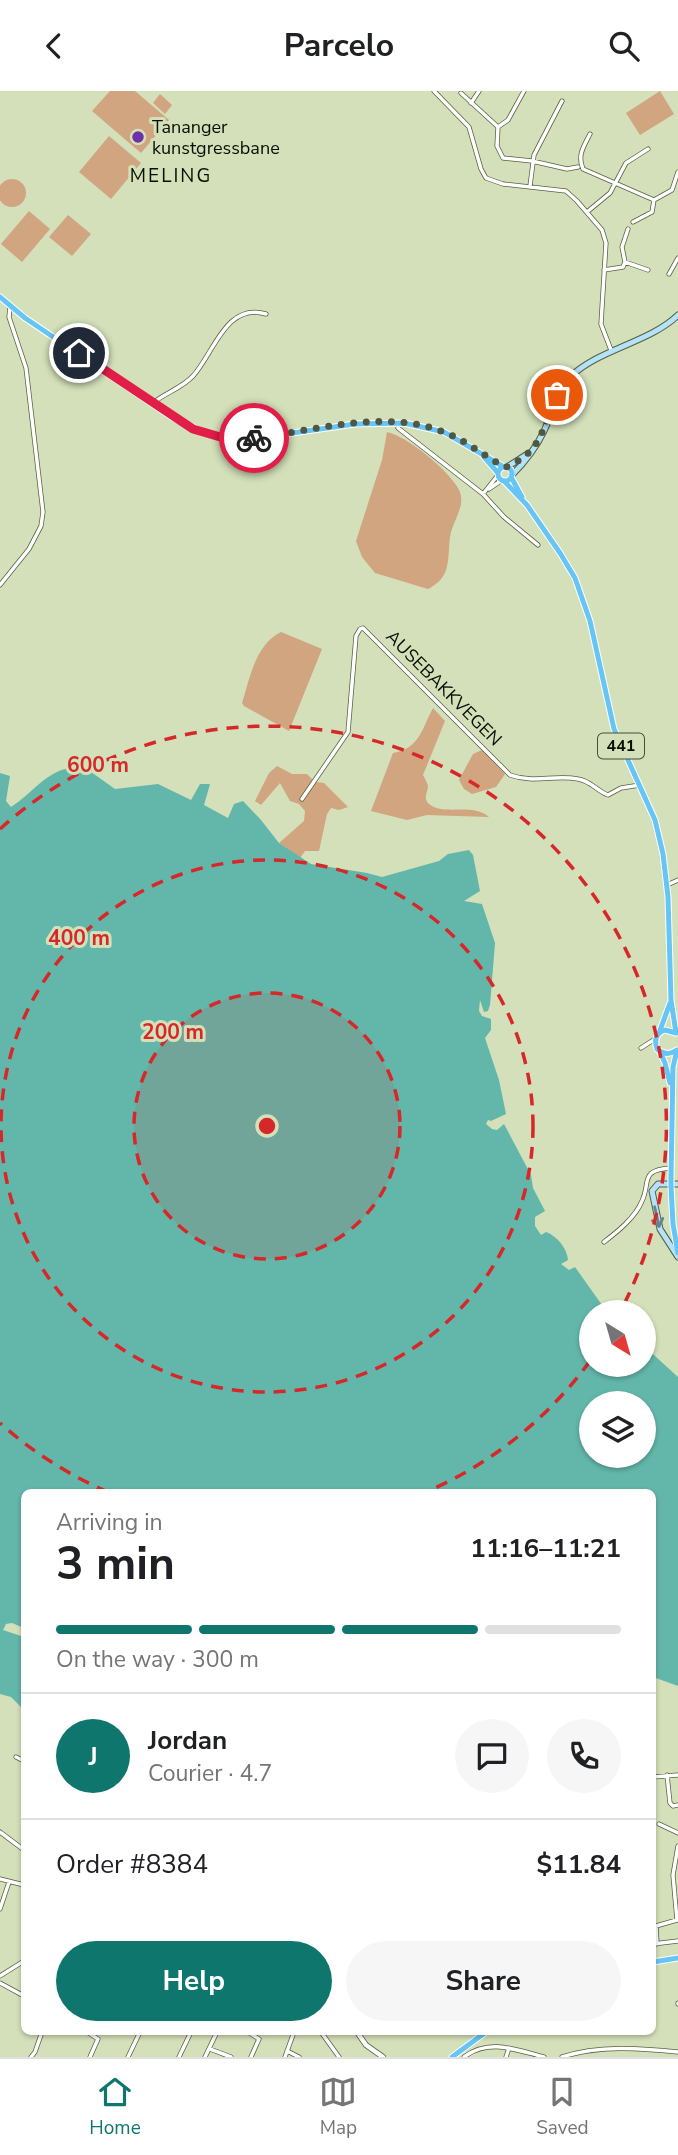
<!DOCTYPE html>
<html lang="en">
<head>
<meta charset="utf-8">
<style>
	:root { --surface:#fff; --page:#f6f6f6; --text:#202124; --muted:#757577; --line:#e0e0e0; --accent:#0f766e }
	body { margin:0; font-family:"Nunito Sans",sans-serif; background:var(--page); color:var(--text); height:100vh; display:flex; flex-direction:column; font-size:26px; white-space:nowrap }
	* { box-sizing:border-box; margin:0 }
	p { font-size:23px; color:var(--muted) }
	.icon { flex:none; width:38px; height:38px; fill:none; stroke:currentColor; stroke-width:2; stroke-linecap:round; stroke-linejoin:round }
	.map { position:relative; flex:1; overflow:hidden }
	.side { position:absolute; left:21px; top:1398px; width:635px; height:546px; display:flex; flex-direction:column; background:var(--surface); border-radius:10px; box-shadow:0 2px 5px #0004 }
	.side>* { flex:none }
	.needle { width:46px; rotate:143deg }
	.fabs { position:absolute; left:579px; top:1209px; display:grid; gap:14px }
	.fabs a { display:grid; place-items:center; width:77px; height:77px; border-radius:50%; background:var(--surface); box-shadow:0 2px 5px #0004; font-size:35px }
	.pin { position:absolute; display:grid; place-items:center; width:60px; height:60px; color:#fff; margin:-30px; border:4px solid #fff; border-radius:50%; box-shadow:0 2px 7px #0007 }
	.courier { position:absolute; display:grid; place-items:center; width:70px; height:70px; margin:-35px; border:5px solid #e11d48; border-radius:50%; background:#fff; color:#222; box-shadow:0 2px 9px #0007 }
	.head em { font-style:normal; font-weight:700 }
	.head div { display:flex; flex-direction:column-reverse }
	.head { display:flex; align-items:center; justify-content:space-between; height:119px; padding:0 35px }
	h1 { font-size:46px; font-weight:700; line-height:52px }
	.bar { display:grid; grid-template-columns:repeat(4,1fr); gap:10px 7px; align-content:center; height:84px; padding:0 35px }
	.bar i { height:9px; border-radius:5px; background:var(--line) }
	.bar .selected { background:var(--accent) }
	.bar p { grid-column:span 4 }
	.line { display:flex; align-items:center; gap:18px; padding:0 35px; border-top:2px solid var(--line) }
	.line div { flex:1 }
	.round { display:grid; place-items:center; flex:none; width:74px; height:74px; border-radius:37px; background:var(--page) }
	.action { display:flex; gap:14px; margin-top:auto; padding:14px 35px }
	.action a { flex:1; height:80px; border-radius:42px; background:var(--accent); color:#fff; font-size:28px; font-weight:700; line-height:80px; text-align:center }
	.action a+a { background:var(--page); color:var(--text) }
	header { display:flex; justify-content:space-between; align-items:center; height:91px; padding:0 35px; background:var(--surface); font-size:32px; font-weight:700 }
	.tabs { display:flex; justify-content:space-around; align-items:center; height:98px; border-top:2px solid var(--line); background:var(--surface); font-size:19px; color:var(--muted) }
	.tabs a { display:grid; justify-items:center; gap:4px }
	.tabs .selected { color:var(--accent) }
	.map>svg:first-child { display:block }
</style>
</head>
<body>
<header><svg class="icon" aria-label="back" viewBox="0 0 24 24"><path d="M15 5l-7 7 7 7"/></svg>Parcelo<svg class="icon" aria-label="search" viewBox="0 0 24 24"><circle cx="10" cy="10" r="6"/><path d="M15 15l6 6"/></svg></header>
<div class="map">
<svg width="678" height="1966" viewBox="0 0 678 1966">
	<rect width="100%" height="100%" fill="#d3e0b9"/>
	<path fill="#d0a57f" d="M110 0H135L169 29 141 62 92 20Z
		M660 0 674 23 640 44 626 22Z
		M160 3 172 14 165 23 153 12Z
		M109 45 141 72 111 108 79 81Z
		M-2 102a14 14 0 1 1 28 0a14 14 0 1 1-28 0Z
		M29 120 50 138 22 171 1 153Z
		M68 124 91 143 72 165 49 146Z
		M387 341C408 346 449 379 459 399 466 413 455 427 451 441 448 453 450 467 446 479 443 488 436 494 428 498L375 482 362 466 356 450 382 369Z
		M281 541 322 558 289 640 244 615 242 612C250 587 255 554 281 541Z
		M433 617 445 630 423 684C425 688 427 691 428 695 428 701 423 706 428 712 442 726 472 711 489 726L427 724 407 729 371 720 393 662C419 658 422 638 433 617Z
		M482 659 505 683 496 696 472 703 464 698 459 689 473 663Z
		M277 675 292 683H307L315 691 324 692 348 716 339 719 331 717 327 723 319 760H305L300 767 279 752 304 730 305 720 299 713 290 710 280 692 261 714 255 710 269 682Z"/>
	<path fill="#63b7aa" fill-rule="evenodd" d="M78 676 91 681 115 698 158 693 191 709 200 693H210L204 714 228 727 234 713 243 710 261 729 279 752 311 773 367 782 382 786 439 770 448 763 469 759 473 764 480 800 464 810 482 813 495 852 490 914 488 920 484 921 480 909 479 920 482 925 491 928V939L485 947 499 989 506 1023 491 1030 488 1029 486 1033 492 1038 497 1039 504 1033 531 1084 533 1097 545 1120 535 1126V1135L541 1144 546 1141C557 1145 567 1157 568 1169L561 1173 569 1179 575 1176 602 1214 603 1221 592 1222 591 1235 584 1243 586 1245 591 1242 592 1274H644V1255L678 1286V1595L653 1586V1402H24V1537L12 1532 6 1533 3 1539 24 1546V1619L11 1606 0 1603V682L10 685 6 710 11 716C35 701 47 677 78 676ZM592 1312H644V1365H592Z"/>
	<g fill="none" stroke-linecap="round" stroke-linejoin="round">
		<g stroke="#56613f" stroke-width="5">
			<path id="minor" d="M434 0 469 36 481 78 486 87 503 93 566 100 577 110 602 139 606 152 601 233 611 259
				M461 2 498 36 508 29 524 0
				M471 12 479 0
				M498 36 497 55 503 67 532 70 567 78 578 76
				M590 43C584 55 577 64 583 78L654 109 672 99 678 81
				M530 95 534 64 562 10
				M587 121 610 102 626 72 648 58
				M633 131 652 121 654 109
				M625 171 648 179
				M604 179 623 176 625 171 622 156 628 138
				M669 183 678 167
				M153 312C165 302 182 297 193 285 214 262 226 211 266 223
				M398 337 483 403 504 426 538 454
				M489 398 502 389
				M483 403 498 384
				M0 494 29 458 41 435 43 421 26 277 9 226 10 216
				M302 708 348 641 356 545 360 538 363 537 510 684C535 693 554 683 578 688 591 690 597 700 608 704L621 697 640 694
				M667 794 678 789
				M641 957 655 948
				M604 1151C617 1141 635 1127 642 1110 651 1091 639 1079 671 1077
				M16 1666 24 1670
				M667 1684 670 1712 673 1715 678 1714
				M653 1686 678 1684
				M659 1733 678 1742
				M0 1741 24 1759
				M0 1788 24 1794
				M0 1818 9 1791
				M677 1829 673 1784 678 1755
				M653 1853 678 1850
				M657 1853 656 1835 677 1829
				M0 1885 24 1870
				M0 1892 24 1905
				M678 1912V1913
				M87 1941 98 1948 90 1966
				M248 1941 259 1948 251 1966
				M321 1941 339 1966
				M210 1958 231 1966
				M287 1960 299 1966
				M31 1966 35 1961 42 1941
				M128 1966 140 1941
				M179 1966 191 1941
				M205 1966 217 1941
				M285 1966 294 1941
				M464 1966C489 1947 516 1959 544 1966
				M506 1966 509 1957
				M562 1966C599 1954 640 1957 678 1961"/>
		</g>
		<g stroke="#56613f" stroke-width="6">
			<path id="tertiary" d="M357 1941 366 1954 383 1966"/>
		</g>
		<g stroke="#56613f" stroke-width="7">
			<path id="secondary" d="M507 376 529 362
				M512 384C525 371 536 357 544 340 553 322 554 302 569 287 598 258 649 252 678 224
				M678 1093H658L652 1100 660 1138 678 1166"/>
		</g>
		<g stroke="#fff" stroke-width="7">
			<path id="primary" d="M0 206 25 227 172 326 205 342 227 348H250L355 333 404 332 444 341 504 376
				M484 366 498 382
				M498 383a7 7 0 1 1 14 0a7 7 0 1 1-14 0Z
				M511 386 522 406
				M504 390 527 414 560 462 575 487 590 530 614 638 655 729 663 763 668 806 671 909 676 942
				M659 942 670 912
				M675 960C669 964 663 963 657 958 654 949 656 942 665 939L676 942
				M660 961 665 972 670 992
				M671 1088 673 976 677 959
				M671 1095 673 1133 678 1162
				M653 1871 678 1867
				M452 1966 486 1941"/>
		</g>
		<use href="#minor" stroke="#fff" stroke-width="3.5"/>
		<use href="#tertiary" stroke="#fff" stroke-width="4.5"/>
		<use href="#secondary" stroke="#b3e2fa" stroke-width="5"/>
		<use href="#primary" stroke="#67c5f5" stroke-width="5"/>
		<g stroke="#fff" stroke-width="7" stroke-linecap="butt">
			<path id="primary-bridge" d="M671 1088V1095"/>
		</g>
		<use href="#primary-bridge" stroke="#67c5f5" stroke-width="5"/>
	</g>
	<defs><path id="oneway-shaft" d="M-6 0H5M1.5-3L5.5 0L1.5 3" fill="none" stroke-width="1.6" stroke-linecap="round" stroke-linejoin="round" transform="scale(1.75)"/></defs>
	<use stroke="#67838b" href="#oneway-shaft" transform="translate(657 1126) rotate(77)"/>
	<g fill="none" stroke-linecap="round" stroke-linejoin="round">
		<path stroke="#505843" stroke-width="7" stroke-dasharray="0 12.6" d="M254 347C315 340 381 318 441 340 465 348 484 366 506 376 544 360 542 335 557 304"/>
		<path stroke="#e11d48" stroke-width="9" d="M79 262 193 338 227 348 254 347"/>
	</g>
	<circle cx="267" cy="1035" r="133" fill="#d62828" fill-opacity=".12"/>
	<g fill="none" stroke="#d62828" stroke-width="3.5" stroke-dasharray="12 9">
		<circle cx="267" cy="1035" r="133"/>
		<circle cx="267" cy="1035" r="266"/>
		<path d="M590 1270A399 399 0 0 1 426 1401M108 1401A399 399 0 0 1 0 1332M0 738A399 399 0 0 1 621 1219"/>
	</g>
	<circle fill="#6d32a8" stroke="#d3e0b9" stroke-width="2.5" cx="138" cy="46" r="7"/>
	<g text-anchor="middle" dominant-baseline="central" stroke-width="6" stroke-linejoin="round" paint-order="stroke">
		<rect fill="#d3e0b9" stroke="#464d3a" stroke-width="2" x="598" y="642.5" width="46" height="25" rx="5"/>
		<g font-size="16" font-weight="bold" fill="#0a0e03">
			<text x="621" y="655">441</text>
		</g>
		<g font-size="18" fill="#0a0e03" stroke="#d3e0b9" text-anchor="start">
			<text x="152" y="36">Tananger<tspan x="152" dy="21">kunstgressbane</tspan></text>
		</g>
		<g font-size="18" fill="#0a0e03" stroke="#d3e0b9">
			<text transform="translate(444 597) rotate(45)">AUSEBAKKVEGEN</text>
		</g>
		<g font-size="19" letter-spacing="2" fill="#0a0e03" stroke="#d3e0b9">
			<text x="171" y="85">MELING</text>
		</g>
	</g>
	<circle cx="267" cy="1035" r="10" fill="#d62828" stroke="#d3e0b9" stroke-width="3.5"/>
	<g font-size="21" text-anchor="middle" font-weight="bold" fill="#d62828" stroke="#d3e0b9" stroke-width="6" stroke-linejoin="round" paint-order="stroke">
		<text x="98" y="681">600 m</text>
		<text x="79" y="854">400 m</text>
		<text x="173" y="948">200 m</text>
	</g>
</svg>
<div class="fabs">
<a><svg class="needle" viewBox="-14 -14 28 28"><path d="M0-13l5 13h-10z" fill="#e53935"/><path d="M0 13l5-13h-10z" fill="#757577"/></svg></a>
<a><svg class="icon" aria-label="layers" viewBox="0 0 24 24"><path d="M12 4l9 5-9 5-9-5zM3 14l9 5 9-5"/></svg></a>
</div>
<div class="pin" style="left:557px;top:304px;background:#ea580c"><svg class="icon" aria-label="bag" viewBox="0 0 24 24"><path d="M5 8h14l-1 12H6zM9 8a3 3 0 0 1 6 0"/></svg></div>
<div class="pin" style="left:79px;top:262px;background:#1f2937"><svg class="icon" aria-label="home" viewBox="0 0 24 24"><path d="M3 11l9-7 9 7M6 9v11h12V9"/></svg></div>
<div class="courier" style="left:254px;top:347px"><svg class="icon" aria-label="bike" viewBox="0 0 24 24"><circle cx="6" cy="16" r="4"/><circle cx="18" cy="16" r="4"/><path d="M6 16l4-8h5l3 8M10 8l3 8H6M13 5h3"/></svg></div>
<section class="side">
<div class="head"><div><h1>3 min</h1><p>Arriving in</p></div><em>11:16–11:21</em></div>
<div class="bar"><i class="selected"></i><i class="selected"></i><i class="selected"></i><i></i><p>On the way · 300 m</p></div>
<div class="line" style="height:126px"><b class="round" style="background:var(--accent);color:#fff">J</b><div><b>Jordan</b><p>Courier · 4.7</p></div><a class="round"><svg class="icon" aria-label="chat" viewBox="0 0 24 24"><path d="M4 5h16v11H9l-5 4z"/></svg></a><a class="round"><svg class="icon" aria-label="phone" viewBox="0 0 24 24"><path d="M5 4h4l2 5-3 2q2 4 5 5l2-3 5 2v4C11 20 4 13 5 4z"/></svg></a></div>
<div class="line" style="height:91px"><div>Order #8384</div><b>$11.84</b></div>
<div class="action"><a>Help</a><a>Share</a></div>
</section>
</div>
<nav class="tabs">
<a class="selected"><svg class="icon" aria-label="home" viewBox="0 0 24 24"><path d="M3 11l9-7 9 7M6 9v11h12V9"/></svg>Home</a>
<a><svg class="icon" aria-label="map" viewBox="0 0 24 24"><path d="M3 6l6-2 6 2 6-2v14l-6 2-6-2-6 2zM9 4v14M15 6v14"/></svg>Map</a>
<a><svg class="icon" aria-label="saved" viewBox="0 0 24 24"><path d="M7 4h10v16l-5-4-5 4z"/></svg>Saved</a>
</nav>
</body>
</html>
